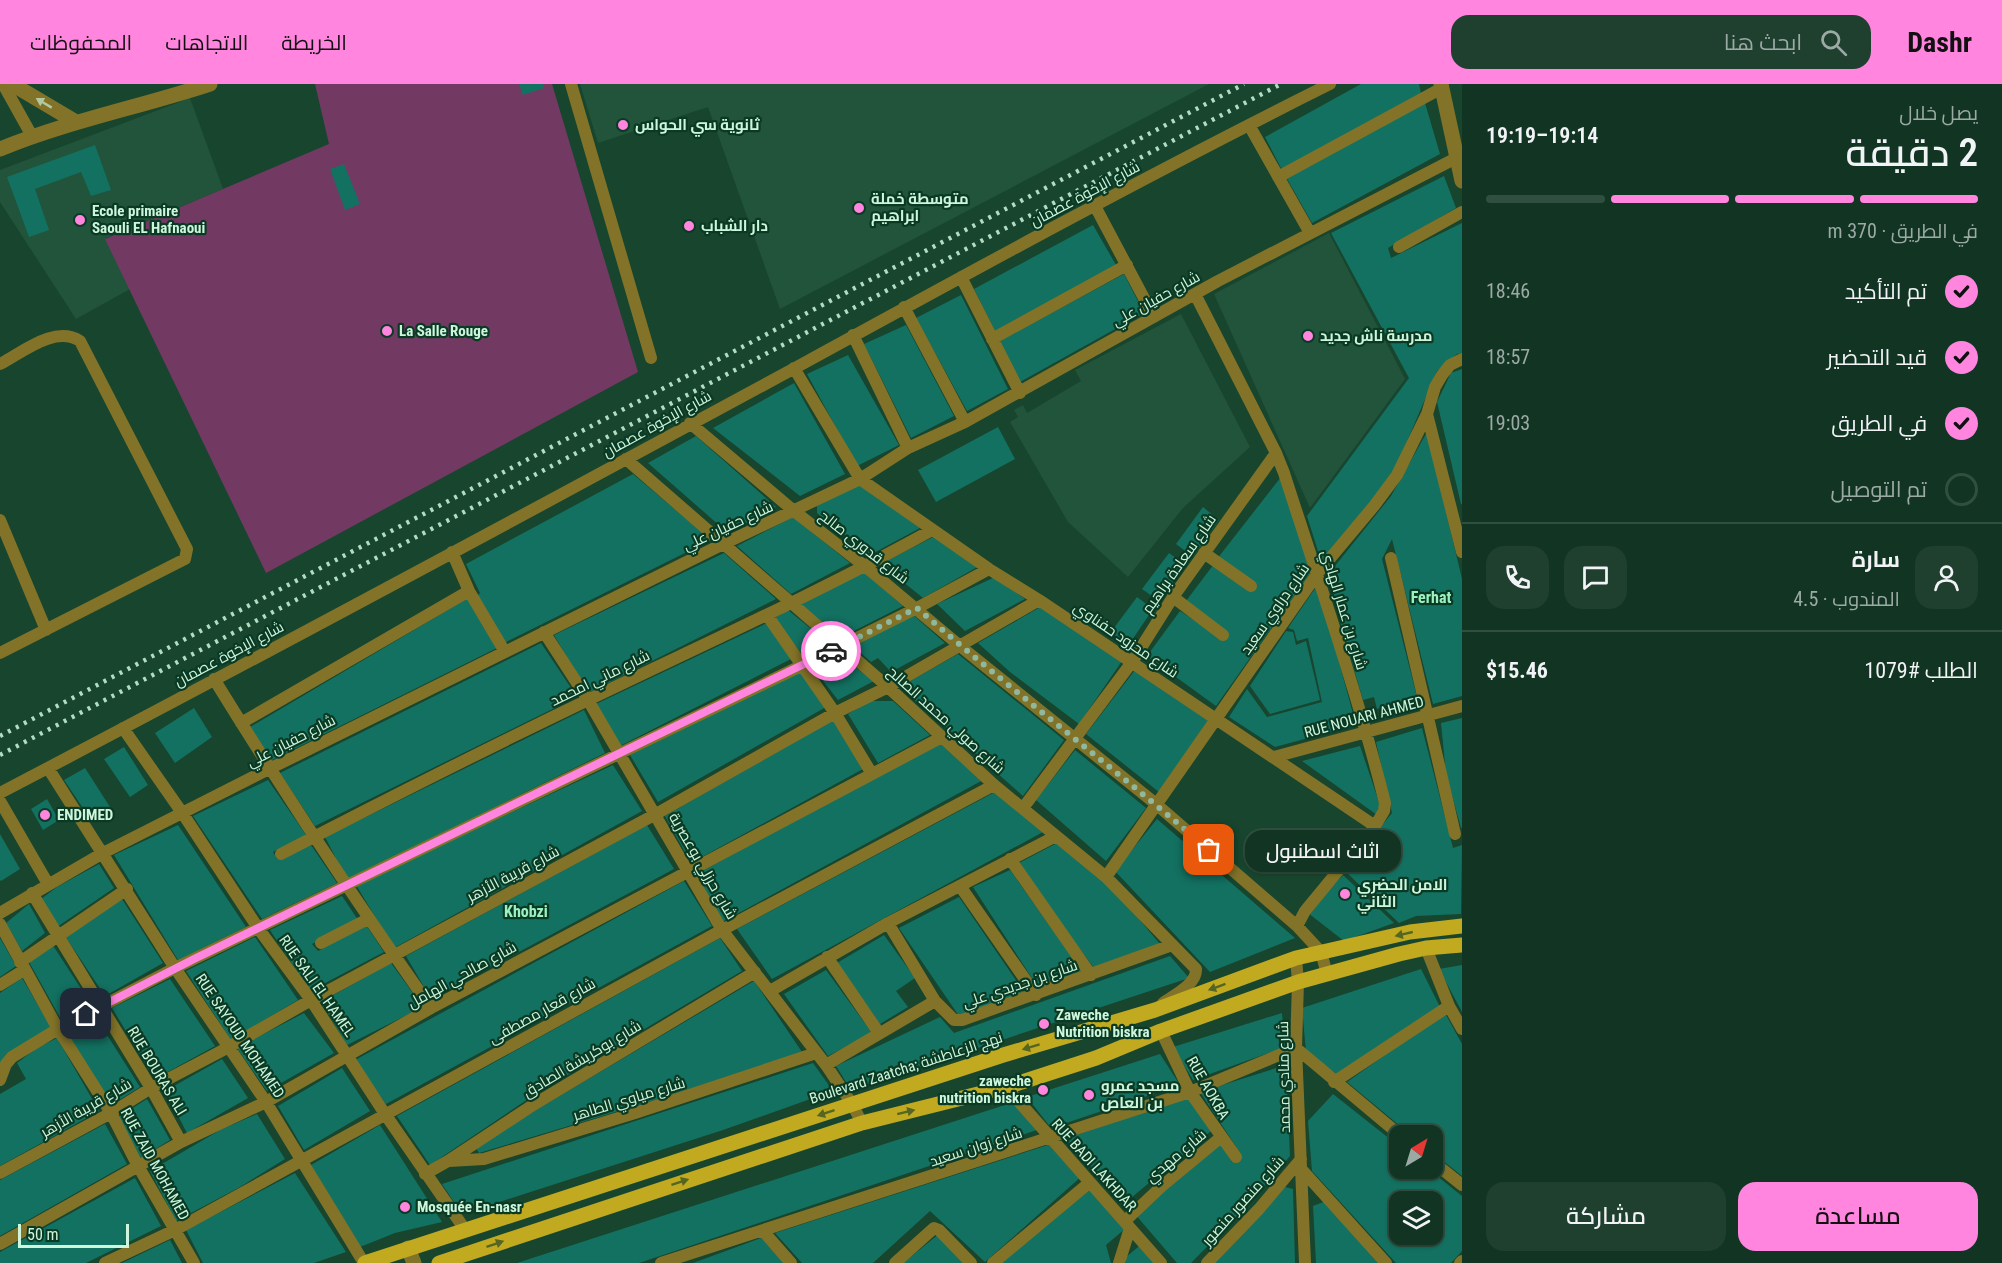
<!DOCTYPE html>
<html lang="ar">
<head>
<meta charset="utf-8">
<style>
	:root { --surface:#123422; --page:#1f3f2f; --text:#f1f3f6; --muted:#9caaa5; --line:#314f40; --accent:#ff85df }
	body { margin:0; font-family:"Roboto Condensed",Cairo,sans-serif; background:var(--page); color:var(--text); direction:rtl; height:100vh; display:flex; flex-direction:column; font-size:22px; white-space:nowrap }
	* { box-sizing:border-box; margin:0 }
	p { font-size:20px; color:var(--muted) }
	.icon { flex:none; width:33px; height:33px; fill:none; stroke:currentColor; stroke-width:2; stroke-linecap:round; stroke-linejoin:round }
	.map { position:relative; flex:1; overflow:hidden; direction:ltr }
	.drawer { display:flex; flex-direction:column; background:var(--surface); width:540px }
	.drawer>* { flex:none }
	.needle { width:39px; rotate:38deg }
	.controls { position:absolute; left:1389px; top:1041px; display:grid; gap:12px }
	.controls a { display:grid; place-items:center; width:54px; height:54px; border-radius:12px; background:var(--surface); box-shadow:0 2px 4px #0004,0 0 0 2px var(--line); font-size:30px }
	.scale { position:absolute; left:18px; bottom:15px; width:111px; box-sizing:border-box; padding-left:6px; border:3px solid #cdf6dd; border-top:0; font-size:16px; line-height:21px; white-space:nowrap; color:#cdf6dd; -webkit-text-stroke:4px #0b3a24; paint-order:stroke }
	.pin { position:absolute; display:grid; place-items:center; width:51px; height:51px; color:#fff; margin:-26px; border-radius:12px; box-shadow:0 3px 9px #0006 }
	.courier { position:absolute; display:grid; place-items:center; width:60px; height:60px; margin:-30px; border:4px solid #ff85df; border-radius:50%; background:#fff; color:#222; box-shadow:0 2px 8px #0007 }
	.bubble { position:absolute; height:42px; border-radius:18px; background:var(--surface); box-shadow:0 2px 4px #0004,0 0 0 2px var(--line); font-size:20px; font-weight:600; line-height:42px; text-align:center; direction:rtl }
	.headline em { font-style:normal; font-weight:600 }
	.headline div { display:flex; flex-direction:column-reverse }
	.headline { display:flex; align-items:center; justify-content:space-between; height:102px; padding:0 24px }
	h1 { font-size:39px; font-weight:600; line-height:45px }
	.bar { display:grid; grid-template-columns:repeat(4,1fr); gap:9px 6px; align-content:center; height:72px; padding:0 24px }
	.bar i { height:8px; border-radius:4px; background:var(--line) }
	.bar .current { background:var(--accent) }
	.bar p { grid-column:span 4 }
	.line { display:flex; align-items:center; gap:15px; padding:0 24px; border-top:2px solid var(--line) }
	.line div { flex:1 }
	.round { display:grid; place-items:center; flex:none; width:63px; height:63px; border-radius:18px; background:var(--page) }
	ol { padding:0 24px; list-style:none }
	li { display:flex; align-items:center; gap:18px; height:66px }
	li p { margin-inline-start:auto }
	li .icon { padding:6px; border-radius:50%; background:var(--accent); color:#111; stroke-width:4 }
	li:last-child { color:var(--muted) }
	li i { width:33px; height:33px; border:3px solid var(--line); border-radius:50% }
	.primary-button { display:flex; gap:12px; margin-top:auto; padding:12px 24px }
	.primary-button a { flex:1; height:69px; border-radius:18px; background:var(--accent); color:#111; font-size:24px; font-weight:600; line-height:69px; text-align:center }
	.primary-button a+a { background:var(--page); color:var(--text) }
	header { display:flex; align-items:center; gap:36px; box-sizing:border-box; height:84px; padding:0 30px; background:var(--accent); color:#111 }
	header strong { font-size:28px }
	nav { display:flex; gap:33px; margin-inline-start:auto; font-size:21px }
	.search { width:420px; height:54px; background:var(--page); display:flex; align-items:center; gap:15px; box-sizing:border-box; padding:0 21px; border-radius:18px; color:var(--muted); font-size:22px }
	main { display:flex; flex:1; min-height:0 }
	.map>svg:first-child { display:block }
</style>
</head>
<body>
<header>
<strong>Dashr</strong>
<div class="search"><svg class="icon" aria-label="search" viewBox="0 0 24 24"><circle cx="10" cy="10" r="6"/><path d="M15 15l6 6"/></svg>ابحث هنا</div>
<nav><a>الخريطة</a><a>الاتجاهات</a><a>المحفوظات</a></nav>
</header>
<main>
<section class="drawer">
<div class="headline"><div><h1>2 دقيقة</h1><p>يصل خلال</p></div><em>19:14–19:19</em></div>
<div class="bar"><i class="current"></i><i class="current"></i><i class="current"></i><i></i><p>في الطريق · 370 m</p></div>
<ol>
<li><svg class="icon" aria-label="check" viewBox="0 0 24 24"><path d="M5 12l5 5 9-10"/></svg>تم التأكيد<p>18:46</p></li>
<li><svg class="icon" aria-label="check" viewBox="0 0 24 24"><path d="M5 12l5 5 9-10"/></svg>قيد التحضير<p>18:57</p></li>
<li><svg class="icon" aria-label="check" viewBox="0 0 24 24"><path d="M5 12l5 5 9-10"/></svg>في الطريق<p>19:03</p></li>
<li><i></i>تم التوصيل</li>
</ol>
<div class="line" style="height:108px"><a class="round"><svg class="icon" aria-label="person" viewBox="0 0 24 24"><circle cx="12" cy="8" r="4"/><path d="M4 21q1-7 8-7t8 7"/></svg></a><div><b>سارة</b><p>المندوب · 4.5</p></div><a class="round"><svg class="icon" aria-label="chat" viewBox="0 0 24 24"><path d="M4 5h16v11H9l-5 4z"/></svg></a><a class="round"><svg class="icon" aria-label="phone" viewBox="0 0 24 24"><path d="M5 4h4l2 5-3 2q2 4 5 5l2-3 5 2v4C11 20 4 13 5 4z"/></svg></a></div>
<div class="line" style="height:78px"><div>الطلب #1079</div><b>$15.46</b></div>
<div class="primary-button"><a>مساعدة</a><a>مشاركة</a></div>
</section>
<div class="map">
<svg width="1462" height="1179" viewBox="0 0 1462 1179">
	<rect width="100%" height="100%" fill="#18452e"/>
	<path fill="#21543a" d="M580 0H1209L780 225 708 23 598 59Z
		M190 14 223 105 106 154 130 205 76 235 0 118V86Z
		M1329 149 1405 295 1310 424 1214 210Z
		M1181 230 1250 363 1183 424 1128 493 1068 438 1010 338 1018 333 1014 326 1023 321 1027 329 1081 297 1075 286Z"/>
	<path fill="#723a63" d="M315 0H552L638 288 266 489 105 155 329 60Z"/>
	<path fill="#137161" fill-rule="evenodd" d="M519 0H543L544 4 523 11Z
		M1361 0H1419L1421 9 1282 86 1265 53Z
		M1425 19 1440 70 1312 139 1286 93Z
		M95 61 111 106 91 112 81 88 35 105 49 146 29 153 7 93Z
		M344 80 360 120 345 126 330 85Z
		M1444 92 1456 124 1388 164 1391 174 1462 139V269L1457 270 1437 287 1391 395 1322 480 1307 432 1409 294 1331 149Z
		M1093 141 1116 181 995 247 974 205Z
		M1124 190 1144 229 1020 298 998 258Z
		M961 211 1008 305 967 327 916 234Z
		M906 241 954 332 911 354 864 260Z
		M848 271 899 361 857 382 807 290Z
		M1462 285V420H1461L1437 318 1451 289Z
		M794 299 845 390 800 412 713 344Z
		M998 343 1015 375 936 418 918 386Z
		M1427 348 1462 495V612L1433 620 1392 455 1382 475 1420 625 1392 632 1389 620 1377 625 1374 613 1363 616 1327 492 1391 412Z
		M696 352 776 423 728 449 648 379Z
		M633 390 711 456 504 559 477 512 480 509 466 480Z
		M1281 393 1311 488 1216 622 1147 572 1180 527 1225 556 1186 517 1214 480 1253 508 1257 502 1217 475Z
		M860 400 920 444 870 471 817 429V421Z
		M1203 423 1219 436 1193 473 1176 460Z
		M793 433 850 479 791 510 737 462Z
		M935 452 979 482 923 514 881 480Z
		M724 469 776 515 588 609 554 551Z
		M1169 469 1186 481 1159 517 1142 505Z
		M864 488 903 522 842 553 800 521Z
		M995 493 1025 515 965 547 937 520Z
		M1318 500 1356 641 1275 663 1229 633 1247 605 1267 633 1322 618 1308 554 1297 557 1294 546 1288 544Z
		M470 513 499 563 272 676 250 643Z
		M1137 513 1153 525 1128 562 1111 548Z
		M1042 522 1122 577 1079 640 1010 588 978 559Z
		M788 526 826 557 802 570 774 534Z
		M912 530 945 559 891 588 878 574 871 578 853 562Z
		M767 539 793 574 620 662 596 620Z
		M1286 547 1293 548 1296 561 1306 557 1320 616 1270 630 1250 602Z
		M541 559 577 613 315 742 280 689Z
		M958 570 1064 656 1023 712 900 603Z
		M838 571 874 597 838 616 813 584Z
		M1135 586 1209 635 1159 708 1086 650Z
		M803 587 826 623 658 718 630 671Z
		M870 617H893L930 651 878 679 848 630Z
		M194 624 212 653 175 679 155 649Z
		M584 626 605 669 347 796 325 753Z
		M1462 634V744H1461L1446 690 1441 639Z
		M834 635 863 685 691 779 665 732Z
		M1422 644 1453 764 1462 761 1461 830 1416 832 1399 839 1345 787 1392 729 1376 658Z
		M941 658 983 696 722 838 695 791Z
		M1360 662 1381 724 1377 731 1302 677Z
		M124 663 148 701 130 713 104 675Z
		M1075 666 1146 724 1106 777 1036 716Z
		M613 681 642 727 394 864 356 801Z
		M85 684 110 723 91 736 64 696Z
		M268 696 306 751 273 768 277 775 311 761 337 799 262 835 193 732Z
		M997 707 1043 748 772 895 737 845Z
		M47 715 59 736 43 746 31 725Z
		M1157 735 1295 854 1210 888 1115 787Z
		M178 741 246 843 178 876 114 771Z
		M647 741 674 785 431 915 406 872Z
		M0 750 20 785 1 797 0 796Z
		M1057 759 1112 803 1160 860 1094 884 1017 780Z
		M99 780 114 804 57 843 41 815 57 803Z
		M1010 786 1083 889 1039 905 973 803Z
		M1343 791 1394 839 1344 857 1308 829Z
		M684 797 712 842 386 1020 355 976Z
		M342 812 358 836 312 860 318 867 366 841 384 868 310 907 270 846Z
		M959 813 1024 908 959 932 899 844Z
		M122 815 163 879 105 912 65 852Z
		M29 820 45 849 22 867 6 839Z
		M884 851 915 894 896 907 908 923 880 940 837 879Z
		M255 853 298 916 231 956 186 887Z
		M0 854 16 882 0 893Z
		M720 854 742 887 537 1009 430 1081 397 1032Z
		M52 860 91 920 62 937 29 878Z
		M1170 872 1189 894 851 1006 836 982 940 933 954 949Z
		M391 879 423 923 347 961 321 918Z
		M1462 881V928L1439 885Z
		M1421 885 1440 923 1338 991 1306 968 1302 924Z
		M826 886 872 949 828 972 784 910Z
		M22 894 51 943 0 982V909Z
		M170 895 215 962 155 995 112 924Z
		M754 897 802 968 662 1014 479 1069 475 1062Z
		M304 929 334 969 267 1007 237 964Z
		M1282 929 1285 963 1193 996 1173 963Z
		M1445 929 1462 960V1092L1432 1068V1052H1412L1347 998Z
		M95 932 140 1003 111 1021 67 949Z
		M57 954 99 1027 0 1082V1010L26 995 17 979 37 964Z
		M1160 970 1180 1001 1051 1044 1027 1013Z
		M222 975 248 1014 187 1049 165 1007Z
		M813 979 833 1007 723 1046 462 1130 442 1100Z
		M1286 981 1290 1072 1250 1119 1191 1179H1177L1134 1129 1220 1059 1232 1078 1241 1070 1200 1008Z
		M342 984 370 1027 304 1066 278 1022Z
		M1333 1010 1400 1063V1084H1427L1462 1112V1167L1451 1179H1396L1312 1087 1308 1037ZM1400 1118H1432V1150H1400Z
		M1189 1012 1211 1047 1125 1119 1065 1055Z
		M147 1015 170 1056 141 1074 118 1033Z
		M1014 1018 1037 1046 639 1179H517Z
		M257 1030 285 1075 240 1103 176 1137 150 1087 222 1045Z
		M105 1040 127 1080 0 1152V1096Z
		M380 1041 442 1138 395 1149 360 1163 311 1081Z
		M1051 1060 1082 1092 985 1178 930 1127 873 1179H802L775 1149Z
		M295 1089 346 1168 314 1179H203L186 1146Z
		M135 1094 161 1142 86 1179H0V1168Z
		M1089 1102 1126 1144 1106 1161 1111 1179H998Z
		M1285 1103 1293 1105 1295 1179H1211Z
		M1326 1117 1383 1179H1316L1313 1122Z
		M939 1150 968 1179H903Z
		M761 1154 784 1179H693Z
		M170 1156 182 1179H122Z
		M1143 1159 1159 1179H1126V1173Z"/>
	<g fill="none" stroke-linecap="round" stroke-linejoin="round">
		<path stroke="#827328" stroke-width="12" d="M3 0 32 52
			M571 0 651 274
			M1249 41 1310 149
			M1278 93 1442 4
			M1095 122 1154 233
			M1399 163 1462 128
			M961 193 1020 309
			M1195 210 1276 369 1284 389C1319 498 1357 607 1385 719L1384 727 1375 742 1305 827 1297 842
			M904 223 965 338
			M853 251 908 364
			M992 255 1127 181
			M0 280C23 268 55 241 80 257L187 465 185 475 0 569
			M794 284 860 395 989 485 1039 516 1375 742
			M1427 330 1462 468
			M690 339 794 427 866 483 960 562 1156 720 1297 842 1321 868 1327 890
			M626 375 888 603 994 701 1106 793 1196 885C1197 900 1174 911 1163 919
			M0 436 46 546
			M452 468 469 507 505 568
			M1204 469 1251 502
			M1391 474 1455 750
			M1173 513 1223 551
			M767 531 835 629 872 690
			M544 548 588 616 722 846 826 981 852 1020 862 1039
			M214 595C283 707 355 816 431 924
			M241 639 469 507
			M123 644 183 730 258 844 311 916 385 1030 466 1147
			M1274 673 1462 622
			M48 684 175 884 266 1018 364 1179
			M0 709C266 570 531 427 795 284 972 187 1149 90 1330 0
			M0 717 48 800
			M1023 724 1132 578 1173 513 1276 369
			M281 770C383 717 486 665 590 615 704 560 820 508 932 446
			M1010 775 1091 891
			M1106 793 1317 490 1374 422 1397 391 1427 330 1435 303 1442 291 1450 281 1462 275
			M960 802 1036 911
			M32 809 151 1004 181 1058
			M0 829 103 769 269 685 723 460 860 395 908 364 965 338 1218 197 1462 71
			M888 839 935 917 954 936H962L1172 861
			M0 840 58 945 111 1029 138 1082 194 1179
			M321 859 368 835
			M1426 864 1449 922 1462 945
			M827 873 879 949
			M1296 874 1298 898 1296 964 1305 1179
			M20 878 127 805
			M0 901 24 886
			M770 907 888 839 1056 752
			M1161 947 1190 1008 1236 1073
			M826 981 935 917
			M0 996 6 980 12 973 58 945 175 884 803 581 917 524 989 485
			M1334 998 1449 922
			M1006 1003 1161 1179
			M449 1077 484 1075 635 1029 816 969
			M1432 1077 1462 1101
			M1303 1087 1386 1179
			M0 1089 111 1029 151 1004 229 963 311 916 656 730 835 629 888 603 1039 516
			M425 1090 448 1077 533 1021 755 888
			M1125 1137 1162 1102 1220 1054
			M763 1147 791 1179
			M0 1160 181 1058 266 1018 431 924 942 653
			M105 1179 175 1146 722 846 994 701
			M661 1179 1190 1008 1296 964 1401 1052
			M895 1179 934 1144 939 1146 971 1179
			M993 1179 1089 1099
			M1119 1179 1130 1144
			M1207 1179 1259 1125 1301 1075
			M1460 1179 1462 1177"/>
		<path stroke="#827328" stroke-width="15" d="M12 0 76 38
			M1441 0 1462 97
			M0 65C68 37 140 23 210 0
			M408 1164 414 1179"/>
		<path stroke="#c1a920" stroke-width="15" d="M365 1179 1000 972 1155 926 1296 874 1410 848 1462 842
			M439 1179 862 1039 1006 1003 1096 974 1161 947 1298 898 1399 870 1426 864 1462 861"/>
		<path stroke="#b3dcc3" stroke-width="4.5" stroke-dasharray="3 6" stroke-linecap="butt" d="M0 652 1244 0
			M0 671 1281 0"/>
	</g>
	<defs><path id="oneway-solid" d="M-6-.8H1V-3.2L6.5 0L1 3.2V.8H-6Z" transform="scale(1.5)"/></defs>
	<use fill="#b3c89e" href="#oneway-solid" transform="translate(44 19) rotate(-149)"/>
	<g fill="#546622">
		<use href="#oneway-solid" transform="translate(1404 850) rotate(167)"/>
		<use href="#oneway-solid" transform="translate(1217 903) rotate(160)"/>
		<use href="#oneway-solid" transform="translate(1031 963) rotate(163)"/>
		<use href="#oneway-solid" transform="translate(906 1028) rotate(-14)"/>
		<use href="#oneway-solid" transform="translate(826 1029) rotate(162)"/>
		<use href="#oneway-solid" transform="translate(680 1098) rotate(-18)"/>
		<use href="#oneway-solid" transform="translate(495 1160) rotate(-19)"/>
	</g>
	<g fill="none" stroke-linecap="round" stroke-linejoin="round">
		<path stroke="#8eb8a0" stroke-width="6" stroke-dasharray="0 10.8" d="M831 567 917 524C1012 607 1113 683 1209 766"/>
		<path stroke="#ff85df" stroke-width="8" d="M86 930 196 874 831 567"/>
	</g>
	<g fill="#ff85df" stroke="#0b3a24" stroke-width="2">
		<circle cx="623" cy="41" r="6"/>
		<circle cx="859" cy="124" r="6"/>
		<circle cx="80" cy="136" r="6"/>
		<circle cx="689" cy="142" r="6"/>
		<circle cx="387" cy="247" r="6"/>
		<circle cx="1308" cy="252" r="6"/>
		<circle cx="45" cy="731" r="6"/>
		<circle cx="1345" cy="810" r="6"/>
		<circle cx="1044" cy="940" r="6"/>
		<circle cx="1043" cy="1006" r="6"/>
		<circle cx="1089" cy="1011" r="6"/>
		<circle cx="405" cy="1123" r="6"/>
	</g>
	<g text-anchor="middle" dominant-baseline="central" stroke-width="4.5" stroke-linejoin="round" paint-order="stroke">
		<g font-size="15" font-weight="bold" fill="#cdf6dd" stroke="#0b3a24" text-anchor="start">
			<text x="635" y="41">ثانوية سي الحواس</text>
			<text x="871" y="115">متوسطة خملة<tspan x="871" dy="17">ابراهيم</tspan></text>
			<text x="92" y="127">Ecole primaire<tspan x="92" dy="17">Saouli EL Hafnaoui</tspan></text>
			<text x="701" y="142">دار الشباب</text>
			<text x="399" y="247">La Salle Rouge</text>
			<text x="1320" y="252">مدرسة ناش جديد</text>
			<text x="57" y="731">ENDIMED</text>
			<text x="1357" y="801">الامن الحضري<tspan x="1357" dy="17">الثاني</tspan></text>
			<text x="1056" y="931">Zaweche<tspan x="1056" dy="17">Nutrition biskra</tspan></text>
			<text x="1031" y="997" text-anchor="end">zaweche<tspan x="1031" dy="17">nutrition biskra</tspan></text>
			<text x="1101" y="1002">مسجد عمرو<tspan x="1101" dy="17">بن العاص</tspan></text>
			<text x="417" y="1123">Mosquée En-nasr</text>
		</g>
		<g font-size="15" fill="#cdf6dd" stroke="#0b3a24">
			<text transform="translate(1085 110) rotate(-28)">شارع الإخوة عصمان</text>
			<text transform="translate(1156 215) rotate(-29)">شارع حفيان علي</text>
			<text transform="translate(657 340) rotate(-29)">شارع الإخوة عصمان</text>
			<text transform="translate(728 442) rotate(-25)">شارع حفيان علي</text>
			<text transform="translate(864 463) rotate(38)">شارع قدوري صالح</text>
			<text transform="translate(1179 480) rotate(-55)">شارع سعادة براهيم</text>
			<text transform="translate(1275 525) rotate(-55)">شارع دراوي سعيد</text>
			<text transform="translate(1344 526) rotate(73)">شارع بن عمار الهادي</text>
			<text transform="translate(1126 556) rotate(34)">شارع محزود حفناوي</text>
			<text transform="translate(229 570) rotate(-28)">شارع الإخوة عصمان</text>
			<text transform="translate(600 594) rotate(-26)">شارع ماني امحمد</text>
			<text transform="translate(1364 633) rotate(-15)">RUE NOUARI AHMED</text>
			<text transform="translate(946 636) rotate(42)">شارع صولي محمد الصالح</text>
			<text transform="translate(291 657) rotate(-27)">شارع حفيان علي</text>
			<text transform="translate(703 782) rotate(60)">شارع حرزلي بوعصرية</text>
			<text transform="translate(513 790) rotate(-28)">شارع قريبة الأزهر</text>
			<text transform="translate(462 891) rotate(-29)">شارع صالحي الهامل</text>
			<text transform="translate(1020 900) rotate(-19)">شارع بن جديدي علي</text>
			<text transform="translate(317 902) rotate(55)">RUE SALI EL HAMEL</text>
			<text transform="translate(542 927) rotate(-29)">شارع قعار مصطفى</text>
			<text transform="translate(240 952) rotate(56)">RUE SAYOUD MOHAMED</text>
			<text transform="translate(582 975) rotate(-31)">شارع بوكريشة الصادق</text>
			<text transform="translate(906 984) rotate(-18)">Boulevard Zaatcha; نهج الزعاطشة</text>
			<text transform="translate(157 987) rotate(59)">RUE BOURAS ALI</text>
			<text transform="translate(1284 993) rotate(-91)">شارع منادي محمد</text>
			<text transform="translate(1208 1004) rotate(60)">RUE AOKBA</text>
			<text transform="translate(629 1015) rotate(-17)">شارع مياوي الطاهر</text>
			<text transform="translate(86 1024) rotate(-30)">شارع قريبة الأزهر</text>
			<text transform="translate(976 1063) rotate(-18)">شارع زوان سعيد</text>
			<text transform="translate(1176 1072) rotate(-40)">شارع مهدي</text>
			<text transform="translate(155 1080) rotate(61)">RUE ZAID MOHAMED</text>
			<text transform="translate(1094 1081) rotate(48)">RUE BADI LAKHDAR</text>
			<text transform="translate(1243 1117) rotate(-48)">شارع منصور منصور</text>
		</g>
		<g font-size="16" font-weight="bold" fill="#9cf1c0" stroke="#0b3a24">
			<text x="1431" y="513">Ferhat</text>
			<text x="526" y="827">Khobzi</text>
		</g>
	</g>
</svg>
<div class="controls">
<a><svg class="needle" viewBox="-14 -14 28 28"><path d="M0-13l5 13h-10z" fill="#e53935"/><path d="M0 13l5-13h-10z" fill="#9caaa5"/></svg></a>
<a><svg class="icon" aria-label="layers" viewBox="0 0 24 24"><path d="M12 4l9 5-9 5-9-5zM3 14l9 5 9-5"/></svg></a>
</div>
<div class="scale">50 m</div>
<div class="pin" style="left:1209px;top:766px;background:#ea580c"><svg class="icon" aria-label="bag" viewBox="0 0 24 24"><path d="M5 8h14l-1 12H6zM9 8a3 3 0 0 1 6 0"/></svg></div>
<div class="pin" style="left:86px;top:930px;background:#1f2937"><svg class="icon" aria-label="home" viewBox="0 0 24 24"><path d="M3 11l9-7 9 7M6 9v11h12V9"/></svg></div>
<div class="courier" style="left:831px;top:567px"><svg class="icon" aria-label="car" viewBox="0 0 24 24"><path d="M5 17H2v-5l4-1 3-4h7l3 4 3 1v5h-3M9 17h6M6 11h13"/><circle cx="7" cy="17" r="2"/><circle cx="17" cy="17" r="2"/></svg></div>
<div class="bubble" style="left:1245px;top:746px;width:156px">اثاث اسطنبول</div>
</div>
</main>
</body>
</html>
